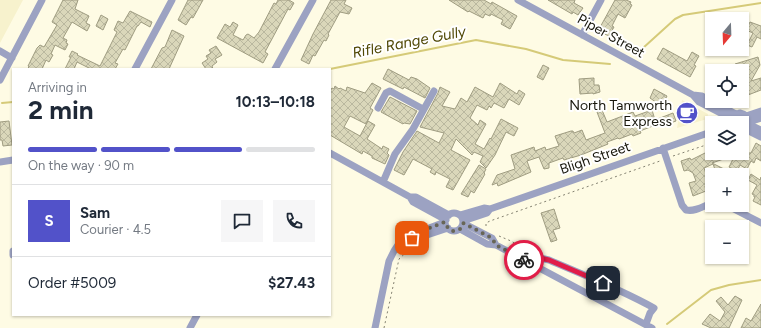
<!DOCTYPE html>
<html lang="en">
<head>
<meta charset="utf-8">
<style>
	:root { --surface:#fff; --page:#f6f6f7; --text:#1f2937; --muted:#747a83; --line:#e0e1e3; --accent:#5252c9 }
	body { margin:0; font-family:Figtree,sans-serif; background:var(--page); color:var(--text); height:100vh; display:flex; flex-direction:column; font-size:15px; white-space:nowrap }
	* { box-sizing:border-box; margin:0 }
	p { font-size:13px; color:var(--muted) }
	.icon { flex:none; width:22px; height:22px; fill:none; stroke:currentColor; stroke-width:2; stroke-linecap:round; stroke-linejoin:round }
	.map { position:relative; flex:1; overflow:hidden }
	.sheet { position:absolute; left:12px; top:68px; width:319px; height:248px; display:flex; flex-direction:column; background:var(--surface); border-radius:0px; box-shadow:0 1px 3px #0004 }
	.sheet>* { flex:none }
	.needle { width:26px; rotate:199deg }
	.fabs { position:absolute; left:705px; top:12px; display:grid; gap:8px }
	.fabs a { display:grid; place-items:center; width:44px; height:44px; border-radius:0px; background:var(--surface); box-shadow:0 1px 3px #0004; font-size:20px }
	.pin { position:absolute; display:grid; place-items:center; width:34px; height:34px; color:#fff; margin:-17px; border-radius:8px; box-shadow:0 2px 6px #0006 }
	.courier { position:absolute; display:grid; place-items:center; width:40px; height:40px; margin:-20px; border:3px solid #e11d48; border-radius:50%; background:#fff; color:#222; box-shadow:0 1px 5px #0007 }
	.head em { font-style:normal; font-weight:700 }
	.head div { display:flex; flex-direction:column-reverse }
	.head { display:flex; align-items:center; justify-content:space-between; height:68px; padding:0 16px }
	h1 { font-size:26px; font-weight:700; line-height:30px }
	.bar { display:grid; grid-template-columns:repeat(4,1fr); gap:6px 4px; align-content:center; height:48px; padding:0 16px }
	.bar i { height:5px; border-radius:3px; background:var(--line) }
	.bar .selected { background:var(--accent) }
	.bar p { grid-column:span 4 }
	.line { display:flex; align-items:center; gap:10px; padding:0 16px; border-top:1px solid var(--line) }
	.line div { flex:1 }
	.round { display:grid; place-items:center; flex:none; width:42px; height:42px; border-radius:0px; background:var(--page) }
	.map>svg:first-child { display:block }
</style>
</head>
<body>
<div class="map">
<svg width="761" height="328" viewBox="0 0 761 328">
	<defs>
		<pattern id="building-cross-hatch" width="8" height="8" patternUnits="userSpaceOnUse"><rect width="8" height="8" fill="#dad7ba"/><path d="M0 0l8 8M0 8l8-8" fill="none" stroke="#bab89f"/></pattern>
	</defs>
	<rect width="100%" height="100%" fill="#fefbe4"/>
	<path fill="#f7f2cd" d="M0 0H23L0 43Z
		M682 100 708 114 707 119 677 128Z"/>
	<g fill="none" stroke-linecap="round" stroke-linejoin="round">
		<path stroke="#d5ca78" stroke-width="2" d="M643 48 675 19 683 15 761 3
			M330 69 476 40 526 49 563 60 610 64
			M2 103 13 102
			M667 324 711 290 729 285 761 280"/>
	</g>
	<path fill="url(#building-cross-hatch)" stroke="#9f9c81" d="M63 0H78L75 9 89 16 86 23 90 25 87 31 72 22 63 38 67 40 66 43 68 44 65 50 55 45 51 54 53 55 49 62 46 60 42 69H28L29 66H28L37 48 40 45 44 47 57 25 52 22Z
		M188 0H203L193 18 191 17 186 25 178 20Z
		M278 0H289L294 3 290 10 288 9 265 52 268 54 263 63 217 38 225 24 230 27 233 22 238 25 233 35 243 40 246 35 248 34 254 38 259 32 274 3 276 4Z
		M331 0H346L344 4 352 8 349 14 340 12 328 34 329 35 326 41 324 40 315 56 313 55 309 64 301 60 313 34Z
		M449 0H484L491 4 492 2 517 16 510 29 501 24 503 20 491 14 490 16 485 14 483 18 469 11 468 12Z
		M548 0H575L574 3 583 8 578 15 573 12 572 14Z
		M615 0H626L631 2 630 4 632 5 625 18 618 14 612 26 614 27 609 36 598 31Z
		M130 11 152 22 150 27 141 22 138 26H137L125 50 123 49 115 63 118 64 115 69H91L77 62 74 69H65L71 57H69L72 51 78 54 77 55 100 66 117 32 114 30 118 21 123 23Z
		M101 15 108 19 103 30 96 26Z
		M750 22 761 26V39L757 37 752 47 747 45 753 33 746 30Z
		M172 30 184 36 169 69H151L162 48 165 47Z
		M216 46 222 55 215 59 217 62 212 66 213 69H206L202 63 208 59 206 56 211 53 209 50Z
		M663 48 687 61 692 52 699 56 694 65 696 66 690 77 657 59Z
		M758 57 760 65 751 81 761 78V90L748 95 742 77V71H731L735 64Z
		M543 65 549 68 543 80 537 77Z
		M388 69 409 80 411 77 417 79 430 88 425 98 404 87 403 89 383 79Z
		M594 78V85H599L600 92 593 94V93L580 94 579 79Z
		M372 83 381 88 370 108 373 110 366 124 350 116 344 127 360 136 368 121 375 125 367 139 382 149 383 146 389 149 387 153 389 155 385 164 372 158V156L363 151 362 154 330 135V91L332 88 334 89 335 86 339 89 340 88 346 91 347 87 365 93Z
		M500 83 517 94 519 90 525 94 519 105 509 99 504 108 494 103 491 108 489 106 487 110 477 105 470 118 478 125 480 120 486 124 475 144 484 149 490 138 491 139 501 119 518 128 514 136 506 132 495 155 486 168 480 162 483 156 474 152 472 155 456 139 451 150 470 160 453 190 446 187 450 179 436 172 435 175 430 172 432 169 413 159 404 175 394 170 403 152 417 131 439 143 444 133 420 127 438 93 440 87 450 92 442 106 455 109 461 98 467 102 475 87 493 97Z
		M654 89 667 96 666 98 668 100 666 104 663 103 660 105 650 98Z
		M390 97 417 111 410 124 404 123 403 124 381 112Z
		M683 106 693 109 692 117 682 121Z
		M602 110 607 122 633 112 635 116 652 110 655 120 673 113 676 121 662 126 661 124 658 125V124L640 131 641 133 633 136 632 134 619 139 618 138 607 142 608 144 581 155 564 160 563 158 549 163V168L544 169 539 157 527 161 531 172 498 186 497 183 492 185 497 175 515 169 511 155 534 147 535 151 545 147 546 150 559 146 555 136 571 131H573L574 133 582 130 586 140 605 133 597 112Z
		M9 121 12 145 3 146 2 140H0V122Z
		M756 143 761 146V161L756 158 754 163 751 161 747 169 740 165 737 171 729 167 735 155 712 163 726 170 723 175H717L713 164 704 168 709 182 705 186 706 191 693 196 689 183 696 181 693 173 688 170 684 171 681 161 690 158 691 160 709 151V153H751Z
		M479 165 486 169 484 173 485 174 474 193 471 191 468 197 461 194Z
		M751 174 760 180 761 177V205L753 201 755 197H754V195L752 194 757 185 748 180Z
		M554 209 560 228 553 230 557 240 551 242 541 213Z
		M735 296 742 300 729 328H711L702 324 710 314 720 321 725 312 716 301 721 297 728 305Z
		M761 304V328H741L746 318 751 321Z"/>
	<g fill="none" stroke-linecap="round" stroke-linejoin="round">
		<path stroke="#848271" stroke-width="1" stroke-dasharray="2 3" stroke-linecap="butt" d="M673 156 712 143
			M486 226V223L490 221 660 161
			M499 236 511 241 533 254
			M591 287 615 300
			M384 328 399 259 414 245"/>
		<path stroke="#9ca2c2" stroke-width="7" d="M518 0 693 95 699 102 732 119
			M582 35 601 0
			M0 51 12 58
			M135 69 172 0
			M275 69 313 0
			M0 80 42 0
			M693 95 702 96 736 114
			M378 108 386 93 390 91 423 109
			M734 116 740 113C750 115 751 125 742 129
			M746 116 761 111
			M749 122 761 118
			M748 124 761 130
			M745 129 761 137
			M663 148 682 205 686 210C696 212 703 206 712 203
			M330 153 410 197H416L449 215
			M0 162 13 160
			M383 182 395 154 413 129 434 91
			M410 197 413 202 446 220
			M726 205 761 223
			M445 222a9 9 0 1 1 18 0a9 9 0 1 1-18 0Z
			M460 215 484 208 490 209
			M463 221 487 213 490 209 708 133 712 134
			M463 223 492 238 496 245
			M460 229 487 244 496 245 652 328
			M421 235 424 230 445 222
			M13 251V255
			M529 263 540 258 549 260C584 275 620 289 654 308L650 313 646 324
			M190 328 197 315
			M375 328 389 261 394 251 398 245 413 238 421 235H427L448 228"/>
	</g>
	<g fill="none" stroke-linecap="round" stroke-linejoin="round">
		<path stroke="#686657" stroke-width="4" stroke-dasharray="0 7.2" d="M412 238 422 234 424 230 445 222 448 228 453 231 460 229 463 223 492 238 496 245 524 260"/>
		<path stroke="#e11d48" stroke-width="5" d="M524 260 529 263 540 258 549 260 603 283"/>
	</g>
	<defs>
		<g id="cafe-disc" transform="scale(1.15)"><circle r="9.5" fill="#5252c9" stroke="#fff"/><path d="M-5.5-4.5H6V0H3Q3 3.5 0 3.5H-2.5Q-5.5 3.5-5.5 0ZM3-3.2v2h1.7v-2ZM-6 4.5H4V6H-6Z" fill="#fff"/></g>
	</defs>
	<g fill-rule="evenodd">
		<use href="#cafe-disc" x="687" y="113"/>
	</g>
	<g text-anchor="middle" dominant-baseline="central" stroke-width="4" stroke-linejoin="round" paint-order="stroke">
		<g font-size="14" fill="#17160b" stroke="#fff">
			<text transform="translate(611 36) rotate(29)">Piper Street</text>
			<text transform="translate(595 158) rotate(-19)">Bligh Street</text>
		</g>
		<g font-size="14" fill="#17160b" stroke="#fff" text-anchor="end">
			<text x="672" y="105">North Tamworth<tspan x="672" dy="16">Express</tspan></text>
		</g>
		<g font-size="15" font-style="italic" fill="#504805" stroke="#fff">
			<text transform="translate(409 42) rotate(-11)">Rifle Range Gully</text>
		</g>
	</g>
</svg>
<div class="fabs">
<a><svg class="needle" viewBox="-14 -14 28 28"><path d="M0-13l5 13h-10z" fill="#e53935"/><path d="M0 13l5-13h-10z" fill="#747a83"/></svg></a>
<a><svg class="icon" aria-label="locate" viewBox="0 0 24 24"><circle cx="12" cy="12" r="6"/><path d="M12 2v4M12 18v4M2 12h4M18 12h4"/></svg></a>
<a><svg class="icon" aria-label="layers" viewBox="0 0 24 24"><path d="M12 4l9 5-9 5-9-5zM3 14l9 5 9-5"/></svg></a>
<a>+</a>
<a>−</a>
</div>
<div class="pin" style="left:412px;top:238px;background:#ea580c"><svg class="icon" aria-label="bag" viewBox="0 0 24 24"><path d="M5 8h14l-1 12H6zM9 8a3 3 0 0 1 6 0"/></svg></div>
<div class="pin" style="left:603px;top:283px;background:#1f2937"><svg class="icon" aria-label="home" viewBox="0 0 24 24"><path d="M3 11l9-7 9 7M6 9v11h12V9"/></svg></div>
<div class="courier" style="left:524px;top:260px"><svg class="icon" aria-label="bike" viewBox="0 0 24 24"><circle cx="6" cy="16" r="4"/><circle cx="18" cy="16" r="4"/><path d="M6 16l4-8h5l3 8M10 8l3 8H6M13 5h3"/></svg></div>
<section class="sheet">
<div class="head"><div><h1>2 min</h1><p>Arriving in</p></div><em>10:13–10:18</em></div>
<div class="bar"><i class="selected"></i><i class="selected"></i><i class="selected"></i><i></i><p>On the way · 90 m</p></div>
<div class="line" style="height:72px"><b class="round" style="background:var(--accent);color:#fff">S</b><div><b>Sam</b><p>Courier · 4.5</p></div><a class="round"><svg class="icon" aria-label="chat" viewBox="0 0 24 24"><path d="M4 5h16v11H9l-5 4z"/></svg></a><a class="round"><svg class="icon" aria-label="phone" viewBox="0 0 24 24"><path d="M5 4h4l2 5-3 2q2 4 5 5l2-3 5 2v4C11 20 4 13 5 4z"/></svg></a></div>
<div class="line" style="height:52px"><div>Order #5009</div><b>$27.43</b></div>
</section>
</div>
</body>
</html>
